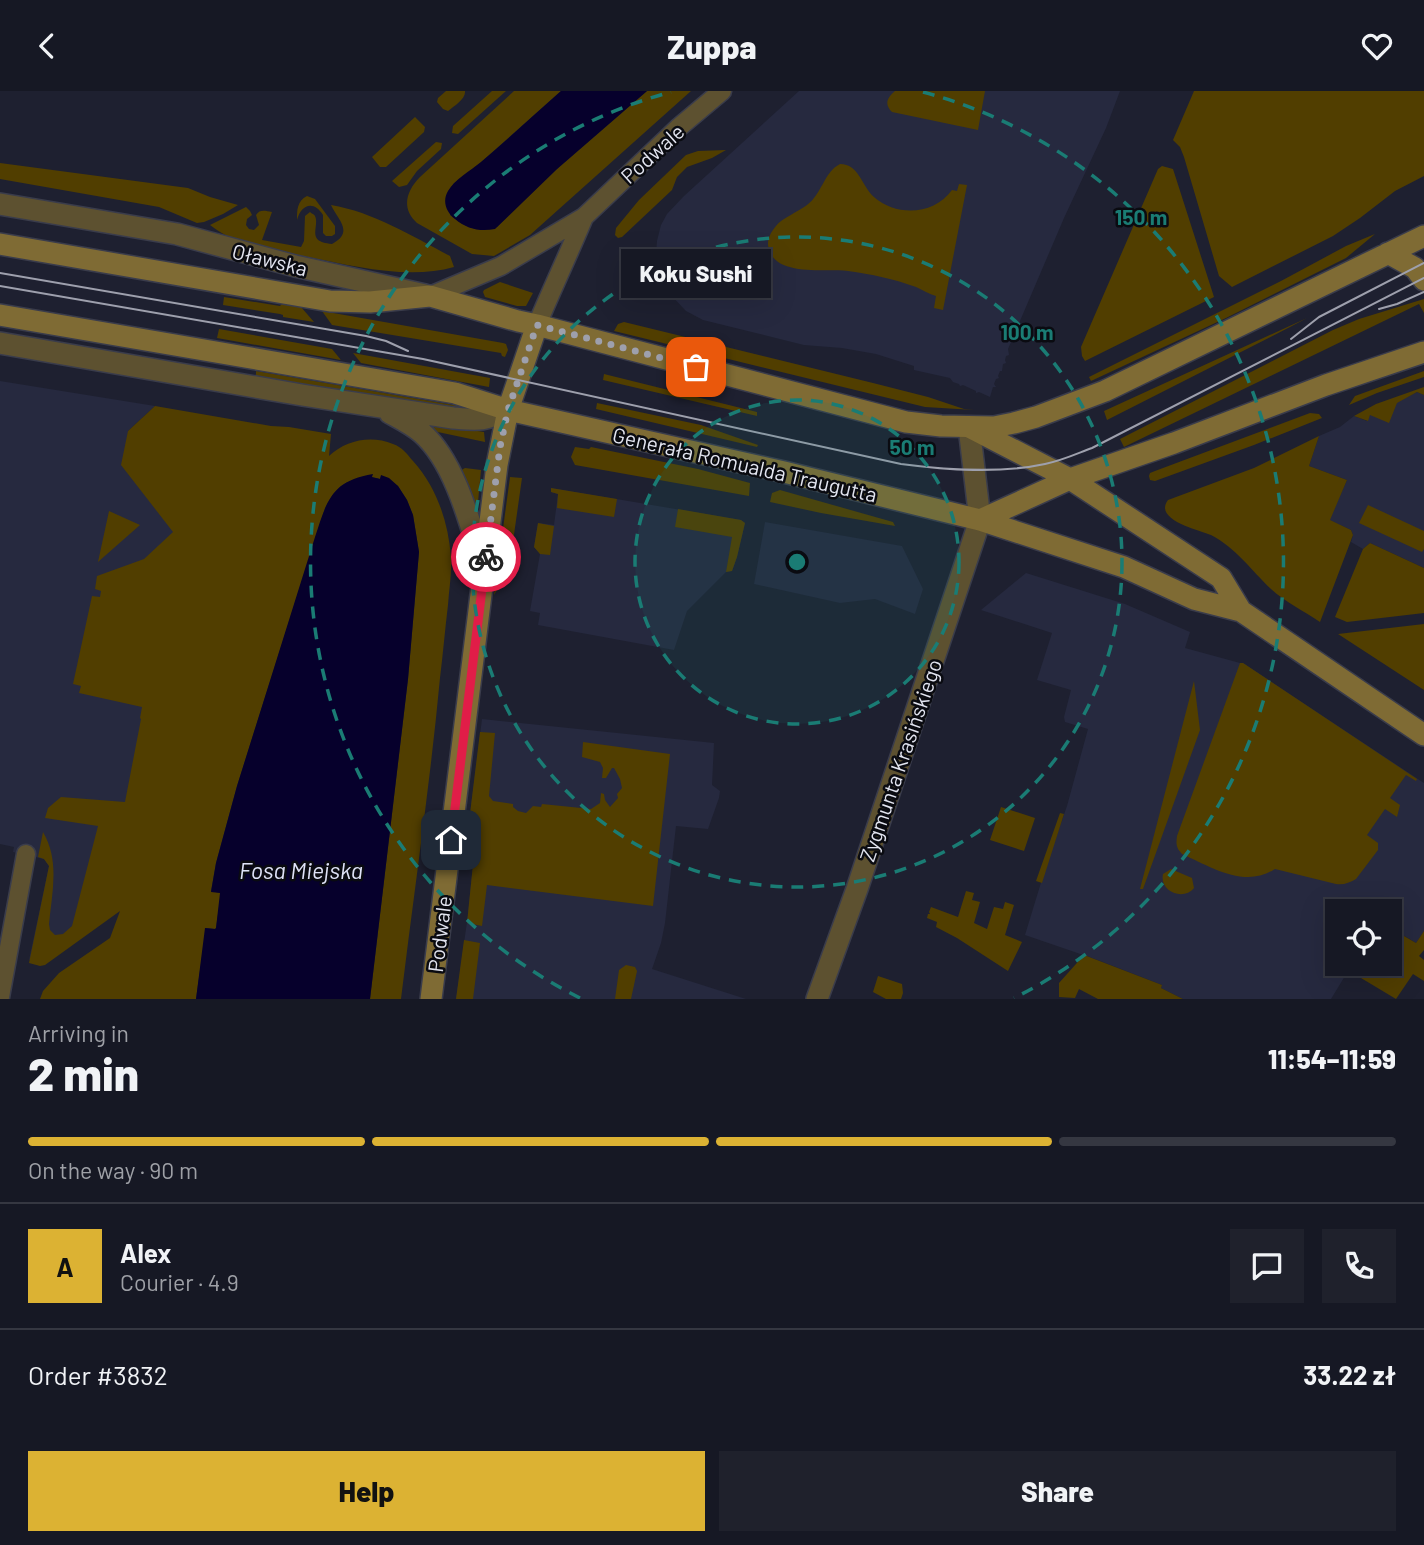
<!DOCTYPE html>
<html lang="en">
<head>
<meta charset="utf-8">
<style>
	:root { --surface:#161824; --page:#1f212c; --text:#f1f3f6; --muted:#9ea0a6; --line:#353741; --accent:#dcb233 }
	body { margin:0; font-family:Barlow,sans-serif; background:var(--page); color:var(--text); height:100vh; display:flex; flex-direction:column; font-size:26px; white-space:nowrap }
	* { box-sizing:border-box; margin:0 }
	p { font-size:23px; color:var(--muted) }
	.icon { flex:none; width:38px; height:38px; fill:none; stroke:currentColor; stroke-width:2; stroke-linecap:round; stroke-linejoin:round }
	.map { position:relative; height:908px; overflow:hidden }
	.drawer { display:flex; flex-direction:column; background:var(--surface); flex:1 }
	.drawer>* { flex:none }
	.controls { position:absolute; left:1325px; top:808px; display:grid; gap:14px }
	.controls a { display:grid; place-items:center; width:77px; height:77px; border-radius:0px; background:var(--surface); box-shadow:0 7px 28px #0002,0 0 0 2px var(--line); font-size:35px }
	.pin { position:absolute; display:grid; place-items:center; width:60px; height:60px; color:#fff; margin:-30px; border-radius:14px; box-shadow:0 4px 10px #0006 }
	.courier { position:absolute; display:grid; place-items:center; width:70px; height:70px; margin:-35px; border:5px solid #e11d48; border-radius:50%; background:#fff; color:#222; box-shadow:0 2px 9px #0007 }
	.bubble { position:absolute; height:49px; border-radius:0px; background:var(--surface); box-shadow:0 7px 28px #0002,0 0 0 2px var(--line); font-size:23px; font-weight:800; line-height:49px; text-align:center }
	.overview em { font-style:normal; font-weight:800 }
	.overview div { display:flex; flex-direction:column-reverse }
	.overview { display:flex; align-items:center; justify-content:space-between; height:119px; padding:0 28px }
	h1 { font-size:46px; font-weight:800; line-height:52px }
	.bar { display:grid; grid-template-columns:repeat(4,1fr); gap:10px 7px; align-content:center; height:84px; padding:0 28px }
	.bar i { height:9px; border-radius:5px; background:var(--line) }
	.bar .selected { background:var(--accent) }
	.bar p { grid-column:span 4 }
	.line { display:flex; align-items:center; gap:18px; padding:0 28px; border-top:2px solid var(--line) }
	.line div { flex:1 }
	.round { display:grid; place-items:center; flex:none; width:74px; height:74px; border-radius:0px; background:var(--page) }
	.primary-button { display:flex; gap:14px; margin-top:auto; padding:14px 28px }
	.primary-button a { flex:1; height:80px; border-radius:0px; background:var(--accent); color:#111; font-size:28px; font-weight:800; line-height:80px; text-align:center }
	.primary-button a+a { background:var(--page); color:var(--text) }
	header { display:flex; justify-content:space-between; align-items:center; height:91px; padding:0 28px; background:var(--surface); font-size:32px; font-weight:800 }
	.map>svg:first-child { display:block }
</style>
</head>
<body>
<header><svg class="icon" aria-label="back" viewBox="0 0 24 24"><path d="M15 5l-7 7 7 7"/></svg>Zuppa<svg class="icon" aria-label="heart" viewBox="0 0 24 24"><path d="M12 20l-8-8c-3-5 5-10 8-4 3-6 11-1 8 4z"/></svg></header>
<div class="map">
<svg width="1424" height="908" viewBox="0 0 1424 908">
	<rect width="100%" height="100%" fill="#1e2030"/>
	<path fill="#26293f" d="M799 0H1120L1106 37 1064 127 1008 258 1009 264 1006 265 1005 269 1006 272 1003 273 1002 280H1000L998 285 999 287 996 288 994 293 996 296H993L990 306 979 301 976 302V300L963 294 960 295 959 293 953 291 950 287 914 279V275L876 263 842 257 804 254 703 229 686 220 668 201 658 178 656 163 657 150 661 134 667 123 684 105Z
		M0 290 155 315 128 340 182 433 122 815 29 869 49 775 44 768 13 761 14 756 0 753Z
		M1417 301 1424 304V477L1370 452 1363 458 1351 451 1353 444 1351 439 1329 429 1347 389 1309 375 1319 345 1340 336 1354 325 1367 330 1370 324Z
		M551 397 741 429 745 432 737 466 732 480 726 481 687 520 674 559 538 534 540 522 530 520 540 463 534 456 538 432 554 434 558 403 551 401Z
		M765 431 902 455 923 498 915 523 875 508 840 512 754 493Z
		M1026 482 1125 513 1190 541 1185 557 1240 572H1243L1424 692V840L1416 852 1393 838 1390 843V821H1337V873H1370L1361 887 1348 880 1331 908H1183L1161 897 1162 894 1095 868 1025 844 1047 772 1067 715 1088 638 1065 631 1064 626 1071 599 1037 589 1052 542 981 519Z
		M482 628 714 652 712 694 720 700 719 707 708 738 676 735 665 832 661 852 652 878 746 908H456L468 824 473 773 466 755Z"/>
	<path fill="#513e00" d="M446 0H465C466 8 454 15 448 20L443 18 437 11 438 7Z
		M492 0H506L458 43 452 42 453 35Z
		M514 0H561L478 74 453 93 450 124C467 137 475 141 497 136L557 78 647 0H691L530 144 494 165 472 163 417 132C401 118 406 100 420 86Z
		M895 0H985L978 39 892 21C884 13 887 7 895 0Z
		M1194 0H1424V85L1395 100 1360 127 1333 145 1232 196 1219 185 1184 66 1180 56 1173 49Z
		M415 26 425 36 424 41 386 76H380L372 66Z
		M436 51 442 52 441 58 417 80 407 94 399 96 392 90Z
		M726 59 712 67 687 76 677 86 672 99 622 146 618 147 615 144 616 137 639 109 686 64 698 60Z
		M0 72 188 97 210 106 238 114 223 123 204 131 197 132 159 116 0 88Z
		M840 73C859 73 861 94 874 106 897 126 934 124 952 99L957 100 959 93 967 94 943 219 934 217 936 205C929 203 923 199 916 196 894 188 871 183 848 180 826 177 778 186 769 159 766 150 770 142 776 135 782 127 798 121 807 114 822 103 824 81 840 73Z
		M1162 75 1173 78 1214 206 1085 270 1082 265 1081 256 1158 78Z
		M307 105 315 108 335 135V143L332 145H326L323 142V124C314 109 301 113 297 129 297 119 297 110 307 105Z
		M331 114C373 121 412 145 450 165L454 176C409 189 353 175 308 166 286 162 264 159 244 152 231 148 221 142 210 134L246 116 250 120 252 124 247 128 246 134 249 138 254 139 259 134 256 124C260 118 265 120 272 121L262 149 301 156 304 150 305 125 310 121C312 123 314 123 315 125 320 136 305 151 332 153 355 141 337 128 331 114Z
		M1375 143 1346 167 1226 227 1091 290 1089 286 1281 190 1346 155Z
		M500 191 533 202 526 215H517L485 206 483 201 484 199Z
		M224 206 280 215 282 213 301 216 314 231 283 226V224L280 223 223 214Z
		M1424 208V222L1419 213 1124 356 1120 348 1333 239 1359 228Z
		M322 220 503 252 506 253 508 259 505 266 502 265 501 262 332 234Z
		M1307 227 1290 236 1107 329 1104 320Z
		M624 231 873 292 928 306 964 318 974 319 925 316 614 240 618 233Z
		M219 238 332 258 341 269 217 247Z
		M353 262 490 287 489 296 361 272Z
		M256 280 477 318 481 324 256 285Z
		M1424 280V286L1377 302 1349 314 1355 305Z
		M604 283 757 321V325L603 289Z
		M1424 296V304L1417 301 1397 312 1389 332 1370 324 1368 330 1354 325 1376 313Z
		M597 312 701 334 758 354 757 356 596 318Z
		M155 315 271 335 289 336 331 343 329 365C346 349 371 344 393 353 402 356 407 363 413 370 437 397 448 430 451 466 452 482 449 498 448 514 445 538 443 563 440 587 430 694 414 801 401 908H370L408 588 419 461 413 424 407 409 398 395 381 385 380 388C372 386 366 387 358 388 339 392 335 400 325 417L237 695 216 772 211 800 221 802 216 837 215 838 206 837 196 908H40L43 900 59 882 110 847 120 820 45 874 40 875 29 872 49 775 44 768 38 766 43 741C60 770 52 801 49 833L50 839 55 844 63 843 72 835 98 735 45 727 48 717 61 706 125 711 141 628 140 627 142 616 79 602 81 595 73 593 92 505 100 506 101 500 95 498 97 485 144 468 173 441 121 374 128 340Z
		M1310 322 1319 323 1322 327 1254 354 1155 390 1150 389 1149 385 1150 382 1155 380Z
		M427 332 484 341 485 351 433 340Z
		M1319 345 1309 375 1347 389 1330 429 1351 439 1353 444 1320 531C1304 520 1285 511 1271 498 1251 479 1236 457 1211 444 1199 439 1153 429 1168 409L1254 377Z
		M575 356 589 358 591 356 698 378 750 392 749 405 575 374 571 366Z
		M465 377 481 379 477 422 460 380Z
		M510 386 522 387 509 479 494 504Z
		M551 397 617 408 614 426 557 417 558 403 551 401Z
		M780 399 893 431 895 435 821 422 770 411 772 402Z
		M1368 414 1424 440V458L1422 461 1359 432Z
		M678 418 741 429 745 432 737 466 732 480 726 481 732 446 675 436Z
		M109 420 140 434 98 471Z
		M538 432 554 435 550 464 540 463 534 456Z
		M1370 452 1424 477V522L1347 531 1335 526 1363 458Z
		M1424 533V599L1338 543Z
		M1240 572H1243L1417 688 1416 690 1406 684 1390 707 1400 714 1397 726 1385 718 1367 744 1378 752V759L1356 788C1349 792 1344 794 1336 793L1275 778C1245 798 1211 776 1182 763 1176 757 1176 753 1177 745Z
		M1194 590 1200 639 1143 798H1140Z
		M480 641 495 642 489 705 493 710 513 713V716L518 720 526 722 533 715 541 716 542 713 591 718 600 712 601 702 604 703 605 709 610 716 618 707 617 703 622 697 620 688 614 677H612L606 687H602L603 677 600 671 582 666 583 651 670 663 653 815 487 794 482 835 467 832 473 773 466 755Z
		M1001 716 1035 727 1024 760 990 749Z
		M1060 722 1064 723 1042 792 1036 790Z
		M1171 778 1192 787 1194 797C1184 810 1159 801 1163 783Z
		M966 800 974 802 972 809 980 811 974 832 987 838 994 816 1003 818 1005 811 1014 814 1005 844 1022 851 1008 880 957 847 936 836 937 831 927 827 928 823H930L929 821 931 816 958 826Z
		M1392 838 1416 852 1424 840V859L1419 865 1424 869V890L1413 883 1396 908 1361 887 1370 873H1390V843Z
		M464 849 480 852 473 908H456Z
		M1084 864 1162 894 1161 897 1183 908H1098L1079 898 1075 907 1059 906V892Z
		M626 874 635 876 637 880 631 908H615L619 879Z
		M878 885 902 893 903 902 901 908H886L873 901Z"/>
	<path fill="#06002c" d="M561 0H647L557 78 495 138C480 141 467 138 455 128 446 121 442 110 448 100 455 88 470 80 481 71 508 48 534 24 561 0Z
		M373 383 372 386 380 388 381 384 389 387 398 395 407 409 413 424 419 461 408 588 370 908H196L205 837 215 838 216 837 220 802 211 801 216 772 237 695 315 446C327 410 331 390 373 383Z"/>
	<g fill="none" stroke-linecap="round" stroke-linejoin="round">
		<g stroke="#3a3c4b" stroke-width="21">
			<path id="minor" d="M430 205 501 175 584 126 678 37 722 0
				M537 234C552 198 569 162 584 126
				M0 906 26 763"/>
		</g>
		<g stroke="#3a3c4b" stroke-width="24">
			<path id="tertiary" d="M0 113 177 143 295 175 425 204
				M0 252 302 304 453 327C479 329 484 330 508 319
				M390 322C401 328 413 334 422 342 456 372 471 436 484 478
				M817 908 857 798 980 429 969 336"/>
		</g>
		<g stroke="#3a3c4b" stroke-width="24">
			<path id="secondary" d="M0 153 330 210 370 211 430 205 518 230 537 234 906 331 941 335 994 336 1014 332 1036 326 1105 300 1424 145
				M1388 162 1415 177 1424 189
				M0 224 455 302 508 319 784 381 980 429 1124 476 1194 508 1241 520 1424 644
				M971 337 1070 388 1221 487 1241 520
				M980 429 1070 388 1174 352 1326 294 1424 261
				M431 908 497 374 508 319 537 234"/>
		</g>
		<use href="#minor" stroke="#5d5130" stroke-width="18"/>
		<use href="#tertiary" stroke="#5d5130" stroke-width="21"/>
		<use href="#secondary" stroke="#7f6b34" stroke-width="21"/>
		<path stroke="#9ea0ad" stroke-width="2" d="M0 182 366 245 386 250 408 260
			M0 195 423 268 901 373C947 379 999 383 1045 373 1061 370 1076 363 1092 357L1424 187
			M1379 218 1397 213 1424 201
			M1291 248 1319 226 1424 172"/>
	</g>
	<g fill="none" stroke-linecap="round" stroke-linejoin="round">
		<path stroke="#9ea0ad" stroke-width="7" stroke-dasharray="0 12.6" d="M486 466 500 356 508 319 537 234 696 276"/>
		<path stroke="#e11d48" stroke-width="9" d="M451 749 486 466"/>
	</g>
	<circle cx="797" cy="471" r="162" fill="#1a7c74" fill-opacity=".12"/>
	<g fill="none" stroke="#1a7c74" stroke-width="3.5" stroke-dasharray="12 9">
		<circle cx="797" cy="471" r="162"/>
		<circle cx="797" cy="471" r="325"/>
		<path d="M580 907A487 487 0 0 1 671 1M923 1A487 487 0 0 1 1014 907"/>
	</g>
	<g text-anchor="middle" dominant-baseline="central" stroke-width="5" stroke-linejoin="round" paint-order="stroke">
		<g font-size="21" fill="#e3e5f0" stroke="#0a0b11">
			<text transform="translate(652 62) rotate(-42)">Podwale</text>
			<text transform="translate(270 168) rotate(14)">Oławska</text>
			<text transform="translate(745 373) rotate(13)">Generała Romualda Traugutta</text>
			<text transform="translate(900 669) rotate(-71)">Zygmunta Krasińskiego</text>
			<text transform="translate(439 843) rotate(-83)">Podwale</text>
		</g>
		<g font-size="23" font-style="italic" fill="#dfe3f8" stroke="#0a0b11">
			<text x="301" y="779">Fosa Miejska</text>
		</g>
	</g>
	<circle cx="797" cy="471" r="10" fill="#1a7c74" stroke="#0a0b11" stroke-width="3.5"/>
	<g font-size="21" text-anchor="middle" font-weight="bold" fill="#1a7c74" stroke="#0a0b11" stroke-width="5" stroke-linejoin="round" paint-order="stroke">
		<text x="1141" y="134">150 m</text>
		<text x="1027" y="249">100 m</text>
		<text x="912" y="364">50 m</text>
	</g>
</svg>
<div class="controls">
<a><svg class="icon" aria-label="locate" viewBox="0 0 24 24"><circle cx="12" cy="12" r="6"/><path d="M12 2v4M12 18v4M2 12h4M18 12h4"/></svg></a>
</div>
<div class="pin" style="left:696px;top:276px;background:#ea580c"><svg class="icon" aria-label="bag" viewBox="0 0 24 24"><path d="M5 8h14l-1 12H6zM9 8a3 3 0 0 1 6 0"/></svg></div>
<div class="pin" style="left:451px;top:749px;background:#1f2937"><svg class="icon" aria-label="home" viewBox="0 0 24 24"><path d="M3 11l9-7 9 7M6 9v11h12V9"/></svg></div>
<div class="courier" style="left:486px;top:466px"><svg class="icon" aria-label="bike" viewBox="0 0 24 24"><circle cx="6" cy="16" r="4"/><circle cx="18" cy="16" r="4"/><path d="M6 16l4-8h5l3 8M10 8l3 8H6M13 5h3"/></svg></div>
<div class="bubble" style="left:621px;top:158px;width:150px">Koku Sushi</div>
</div>
<section class="drawer">
<div class="overview"><div><h1>2 min</h1><p>Arriving in</p></div><em>11:54–11:59</em></div>
<div class="bar"><i class="selected"></i><i class="selected"></i><i class="selected"></i><i></i><p>On the way · 90 m</p></div>
<div class="line" style="height:126px"><b class="round" style="background:var(--accent);color:#111">A</b><div><b>Alex</b><p>Courier · 4.9</p></div><a class="round"><svg class="icon" aria-label="chat" viewBox="0 0 24 24"><path d="M4 5h16v11H9l-5 4z"/></svg></a><a class="round"><svg class="icon" aria-label="phone" viewBox="0 0 24 24"><path d="M5 4h4l2 5-3 2q2 4 5 5l2-3 5 2v4C11 20 4 13 5 4z"/></svg></a></div>
<div class="line" style="height:91px"><div>Order #3832</div><b>33.22 zł</b></div>
<div class="primary-button"><a>Help</a><a>Share</a></div>
</section>
</body>
</html>
